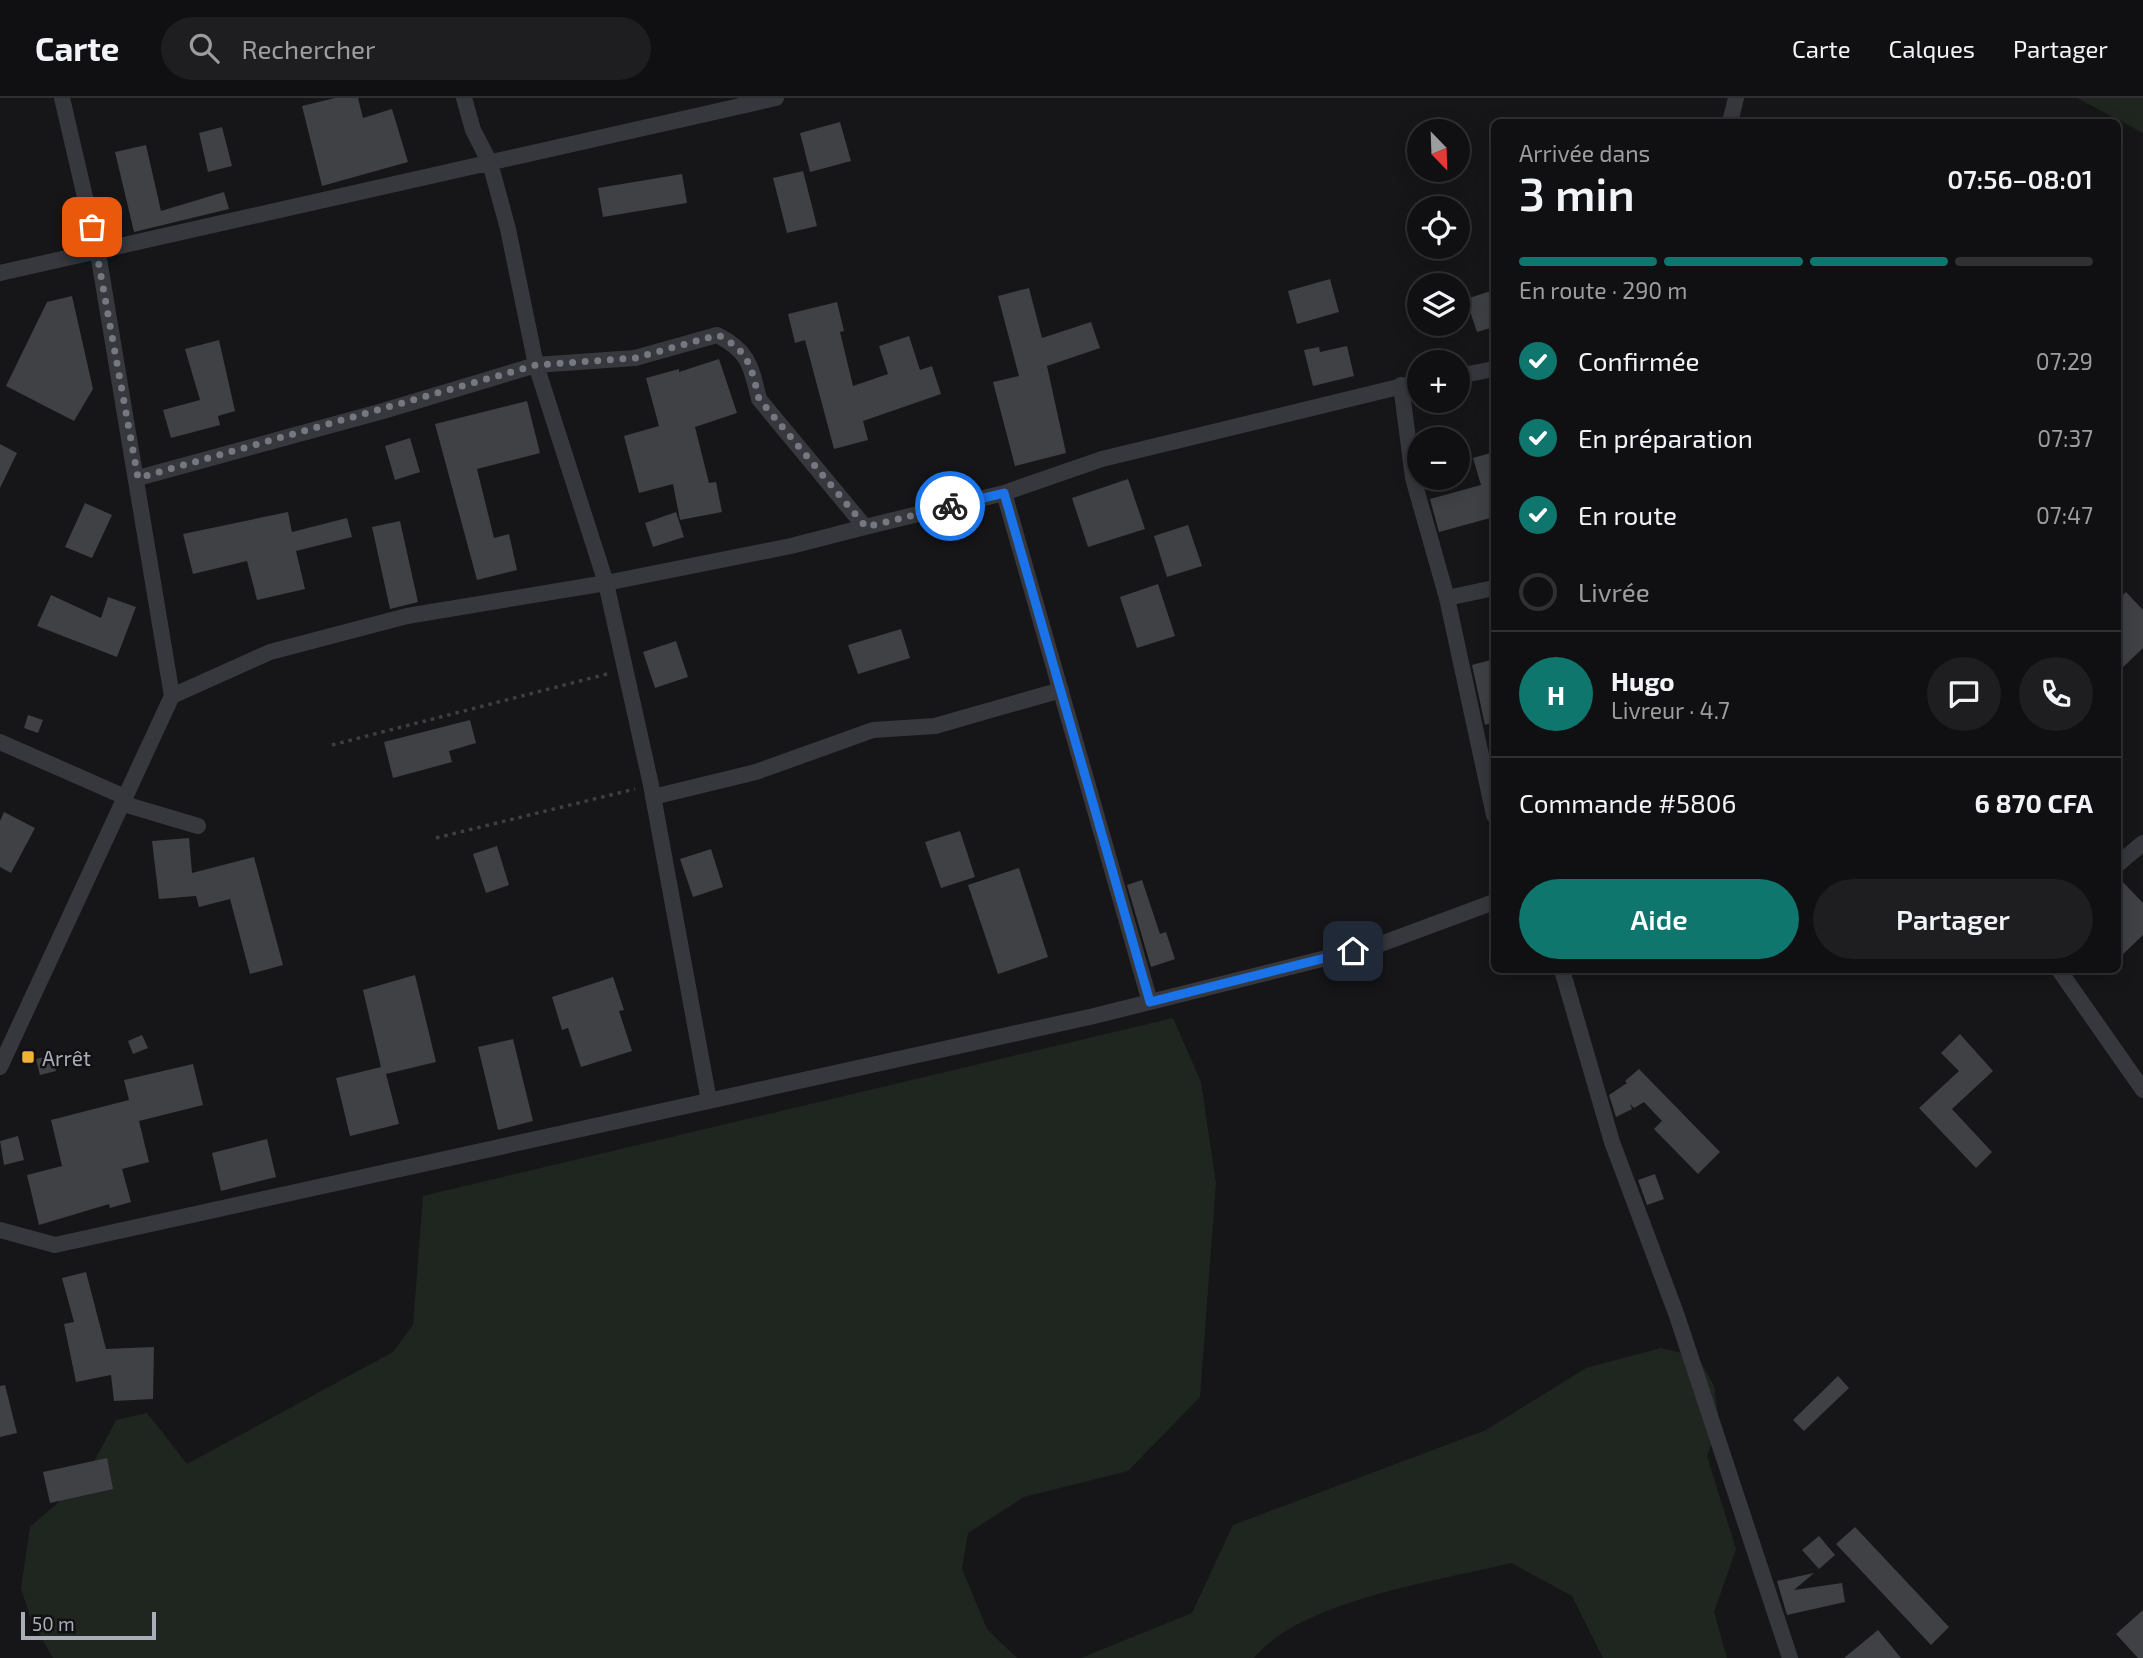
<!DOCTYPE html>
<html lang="fr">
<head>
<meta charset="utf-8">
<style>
	:root { --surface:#101012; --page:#1e1e20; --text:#f1f3f6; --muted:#9c9d9f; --line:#303032; --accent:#0f766e }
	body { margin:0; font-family:"Exo 2",sans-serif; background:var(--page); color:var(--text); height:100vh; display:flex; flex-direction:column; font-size:26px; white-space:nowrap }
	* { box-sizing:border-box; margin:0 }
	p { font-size:23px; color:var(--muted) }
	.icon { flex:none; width:38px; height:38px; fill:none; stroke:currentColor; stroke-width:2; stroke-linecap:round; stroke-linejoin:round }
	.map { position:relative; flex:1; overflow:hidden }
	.side { position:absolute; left:1491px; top:21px; width:630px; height:854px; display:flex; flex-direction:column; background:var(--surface); border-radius:10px; box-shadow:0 4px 18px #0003,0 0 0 2px var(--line) }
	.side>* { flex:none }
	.needle { width:46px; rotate:157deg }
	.fabs { position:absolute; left:1407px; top:21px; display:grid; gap:14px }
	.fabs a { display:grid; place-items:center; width:63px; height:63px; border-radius:50%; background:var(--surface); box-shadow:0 4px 18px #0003,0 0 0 2px var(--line); font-size:35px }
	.scale { position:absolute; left:21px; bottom:18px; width:135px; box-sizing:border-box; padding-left:7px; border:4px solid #a8adb8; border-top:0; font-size:19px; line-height:24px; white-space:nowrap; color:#a8adb8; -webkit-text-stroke:5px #111113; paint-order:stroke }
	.pin { position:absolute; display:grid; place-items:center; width:60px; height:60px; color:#fff; margin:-30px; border-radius:14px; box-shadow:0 4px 10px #0006 }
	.courier { position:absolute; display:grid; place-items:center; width:70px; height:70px; margin:-35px; border:5px solid #1a73e8; border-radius:50%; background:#fff; color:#222; box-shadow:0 2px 9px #0007 }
	.head em { font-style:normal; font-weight:600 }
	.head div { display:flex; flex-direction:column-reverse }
	.head { display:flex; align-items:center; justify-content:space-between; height:119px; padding:0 28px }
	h1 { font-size:46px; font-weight:600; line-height:52px }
	.bar { display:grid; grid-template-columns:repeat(4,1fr); gap:10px 7px; align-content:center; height:84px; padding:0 28px }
	.bar i { height:9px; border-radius:5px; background:var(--line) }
	.bar .selected { background:var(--accent) }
	.bar p { grid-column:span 4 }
	.line { display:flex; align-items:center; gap:18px; padding:0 28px; border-top:2px solid var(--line) }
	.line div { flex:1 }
	.round { display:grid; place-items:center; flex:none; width:74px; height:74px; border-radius:37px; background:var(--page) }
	ol { padding:0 28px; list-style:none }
	li { display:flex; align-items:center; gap:21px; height:77px }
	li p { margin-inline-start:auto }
	li .icon { padding:7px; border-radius:50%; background:var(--accent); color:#fff; stroke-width:4 }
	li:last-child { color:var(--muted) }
	li i { width:38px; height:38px; border:4px solid var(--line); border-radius:50% }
	.cta { display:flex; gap:14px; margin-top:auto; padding:14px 28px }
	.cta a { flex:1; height:80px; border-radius:42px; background:var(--accent); color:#fff; font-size:28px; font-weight:600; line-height:80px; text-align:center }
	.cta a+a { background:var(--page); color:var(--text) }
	header { display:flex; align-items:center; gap:42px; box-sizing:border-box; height:98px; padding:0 35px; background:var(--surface); border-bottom:2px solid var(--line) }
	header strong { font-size:33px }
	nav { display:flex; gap:38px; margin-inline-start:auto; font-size:24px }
	.search { width:490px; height:63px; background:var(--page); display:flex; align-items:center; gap:18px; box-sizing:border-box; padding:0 24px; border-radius:38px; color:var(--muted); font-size:26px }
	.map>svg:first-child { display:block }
</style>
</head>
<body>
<header>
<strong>Carte</strong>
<div class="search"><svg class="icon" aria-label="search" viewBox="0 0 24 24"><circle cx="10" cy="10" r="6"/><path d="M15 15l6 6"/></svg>Rechercher</div>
<nav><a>Carte</a><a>Calques</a><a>Partager</a></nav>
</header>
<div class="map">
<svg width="2143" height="1560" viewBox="0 0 2143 1560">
	<rect width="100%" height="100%" fill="#161618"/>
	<path fill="#1e261f" d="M2077 0H2143V35Z
		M1173 920 1201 984 1216 1085 1200 1299 1128 1373 1024 1399 968 1435 962 1471 987 1531 1017 1560H53L31 1522 21 1490 30 1429 85 1381 116 1322 147 1315 187 1366 393 1254 413 1227 423 1098Z
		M1661 1250 1698 1259 1714 1288 1719 1325 1707 1358 1736 1451 1714 1514 1727 1560H1603L1572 1498 1511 1465C1439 1483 1301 1502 1254 1560H1081L1192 1515 1233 1427 1486 1332 1586 1270Z"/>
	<path fill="#404145" d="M335 0H358L363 20 392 11 408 64 322 88 302 8Z
		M840 24 851 63 810 74 800 35Z
		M222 29 232 68 208 74 199 35Z
		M146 47 161 113 224 94 229 111 134 134 115 54Z
		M803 73 817 128 787 135 773 80Z
		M682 76 687 105 603 119 598 90Z
		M1330 181 1339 214 1297 226 1288 193Z
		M1029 190 1042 240 1091 224 1100 250 1047 268 1066 355 1015 368 993 284 1019 278 998 198Z
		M1494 192V229L1477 234 1466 201Z
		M72 198 93 291 74 323 6 288 47 204Z
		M837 204 844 233 840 234 853 288 888 276 879 248 909 238 920 272 932 268 941 296 863 323 868 342 834 351 805 242 795 245 788 216Z
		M219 242 235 313 218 318 220 327 171 340 163 312 200 302 185 251Z
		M1347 248 1354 278 1313 288 1304 252 1319 249 1320 254Z
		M719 261 737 315 695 329 709 385 716 384 722 414 680 422 673 386 639 395 624 338 659 328 646 280 679 271V274Z
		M527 303 540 355 477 371 494 440 509 436 517 472 477 482 435 326Z
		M410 340 420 374 395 382 385 348Z
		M0 346 17 355 0 390Z
		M1494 354V419L1439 434 1430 401 1481 387 1473 360Z
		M1128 381 1145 431 1088 449 1072 400Z
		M85 405 112 417 92 460 65 449Z
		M288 414 292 434 347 420 352 439 296 453 305 491 257 502 247 463 193 476 183 436Z
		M676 414 684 439 653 449 645 425Z
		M400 423 418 504 390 511 372 429Z
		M1188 427 1202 468 1167 479 1154 438Z
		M1158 486 1175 538 1137 550 1120 499Z
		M2126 494 2143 512V550L2118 574V502Z
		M51 497 101 520 108 499 136 509 117 559 37 528Z
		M901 531 910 560 858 576 848 547Z
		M676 543 688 579 655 590 643 554Z
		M1494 561V624L1485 627 1472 567Z
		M28 617 43 622 38 635 24 630Z
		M470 622 476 645 449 653 452 664 393 680 384 644Z
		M4 714 35 730 11 775 0 769V723Z
		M960 733 975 779 941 790 925 744Z
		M189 740 192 775 254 759 283 867 250 876 230 801 199 809 196 798 159 801 152 743Z
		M497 748 509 787 486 795 473 756Z
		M711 751 723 789 693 799 680 761Z
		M1019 770 1048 859 998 876 968 787Z
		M2118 779 2143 805V837L2118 861Z
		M1142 782 1160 836 1166 834 1175 861 1151 869 1127 787Z
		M415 877 436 964 386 976 399 1026 350 1038 336 980 381 969 363 892Z
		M613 879 624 912 619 913 632 953 581 969 568 930 562 932 552 899Z
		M1960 936 1993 973 1952 1011 1992 1054 1976 1070 1919 1010 1959 973 1941 955Z
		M142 937 148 950 133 956 128 943Z
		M513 941 533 1023 498 1032 478 949Z
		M51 957 56 973 40 977 36 961Z
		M193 966 203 1007 139 1023 149 1064 122 1071 131 1104 110 1110 109 1106 39 1127 27 1077 62 1068 51 1022 129 1002 124 982Z
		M1639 971 1720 1054 1698 1076 1654 1031 1662 1023 1644 1004 1634 1010 1630 1006 1632 1011 1616 1019 1609 997 1627 985 1625 983Z
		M18 1038 24 1062 4 1067 0 1043Z
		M267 1041 276 1079 221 1093 212 1055Z
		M1655 1076 1664 1101 1647 1107 1638 1082Z
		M86 1174 106 1251 154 1249 153 1301 114 1303 111 1277 76 1284 64 1226 74 1224 62 1180Z
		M1838 1278 1849 1290 1804 1333 1793 1322Z
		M5 1287 17 1335 0 1339V1288Z
		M107 1360 113 1391 50 1405 43 1374Z
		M1855 1429 1949 1529 1931 1547 1836 1446Z
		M1819 1438 1835 1457 1819 1471 1802 1452Z
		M1814 1475 1794 1492 1842 1485 1845 1504 1787 1517 1777 1483Z
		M2143 1512V1560H2138L2116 1536Z
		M1878 1532 1901 1560H1844Z"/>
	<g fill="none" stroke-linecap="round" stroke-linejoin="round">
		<path stroke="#3d3f44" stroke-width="3.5" stroke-dasharray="3.5 5" stroke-linecap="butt" d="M332 647 611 575
			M436 740 635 691"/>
		<path stroke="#37383d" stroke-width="16" d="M1730 24 1736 0
			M0 175 776 0
			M1458 278 1494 271
			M1401 287 1413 380 1447 500 1494 717
			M138 380 383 313 536 267 635 260 717 237C749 253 751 268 759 301L865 429 1004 395 1102 361 1419 284
			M1004 395 1150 904
			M1447 500 1494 490
			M172 598 270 554 407 518 606 485 536 267 508 131 490 65 473 32 464 0
			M0 644 125 699 124 706 198 728
			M653 699 756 674 873 632 935 628 1061 592
			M2118 766 2143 745
			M1562 872 1612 1044 1677 1218 1790 1560
			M2059 872 2143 992
			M0 969 172 598 98 155 62 0
			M709 1003 651 687 606 485 791 448 865 429
			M0 1132 55 1147 1094 918 1378 847 1494 804"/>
	</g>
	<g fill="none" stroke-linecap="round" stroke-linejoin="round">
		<path stroke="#757880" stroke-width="7" stroke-dasharray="0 12.6" d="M92 129 138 380 536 267 635 260 718 237C749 253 751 268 759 301L866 429 950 408"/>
		<path stroke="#1a73e8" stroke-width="9" d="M950 408 1004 395 1150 904 1353 853"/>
	</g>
	<rect fill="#f2b134" stroke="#111113" stroke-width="2.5" x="21" y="952" width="14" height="14" rx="3.5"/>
	<g text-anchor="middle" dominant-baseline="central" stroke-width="5" stroke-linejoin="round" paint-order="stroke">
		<g font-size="21" fill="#a8adb8" stroke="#111113" text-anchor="start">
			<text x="42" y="959">Arrêt</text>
		</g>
	</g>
</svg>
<div class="fabs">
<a><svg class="needle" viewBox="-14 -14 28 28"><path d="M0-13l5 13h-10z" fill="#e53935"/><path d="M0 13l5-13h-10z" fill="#9c9d9f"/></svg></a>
<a><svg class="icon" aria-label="locate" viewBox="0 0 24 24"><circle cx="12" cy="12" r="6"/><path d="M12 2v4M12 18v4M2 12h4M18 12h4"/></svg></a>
<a><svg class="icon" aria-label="layers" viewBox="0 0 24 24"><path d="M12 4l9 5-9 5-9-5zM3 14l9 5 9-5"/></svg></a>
<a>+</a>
<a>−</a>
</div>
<div class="scale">50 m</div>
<div class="pin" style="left:92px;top:129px;background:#ea580c"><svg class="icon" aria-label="bag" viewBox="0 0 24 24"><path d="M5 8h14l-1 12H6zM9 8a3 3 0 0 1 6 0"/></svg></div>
<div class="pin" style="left:1353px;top:853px;background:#1f2937"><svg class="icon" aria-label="home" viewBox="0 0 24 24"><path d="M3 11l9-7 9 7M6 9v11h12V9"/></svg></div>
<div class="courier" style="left:950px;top:408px"><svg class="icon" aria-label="bike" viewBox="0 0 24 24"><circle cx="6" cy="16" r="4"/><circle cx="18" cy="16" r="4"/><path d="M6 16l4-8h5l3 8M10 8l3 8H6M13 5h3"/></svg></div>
<section class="side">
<div class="head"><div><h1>3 min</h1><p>Arrivée dans</p></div><em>07:56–08:01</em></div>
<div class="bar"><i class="selected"></i><i class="selected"></i><i class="selected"></i><i></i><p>En route · 290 m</p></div>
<ol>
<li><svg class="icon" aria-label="check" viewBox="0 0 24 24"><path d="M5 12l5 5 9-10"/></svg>Confirmée<p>07:29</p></li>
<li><svg class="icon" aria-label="check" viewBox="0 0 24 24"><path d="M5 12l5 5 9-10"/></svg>En préparation<p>07:37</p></li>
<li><svg class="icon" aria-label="check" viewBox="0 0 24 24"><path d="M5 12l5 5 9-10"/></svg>En route<p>07:47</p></li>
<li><i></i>Livrée</li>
</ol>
<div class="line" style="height:126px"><b class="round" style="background:var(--accent);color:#fff">H</b><div><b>Hugo</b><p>Livreur · 4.7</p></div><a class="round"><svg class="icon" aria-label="chat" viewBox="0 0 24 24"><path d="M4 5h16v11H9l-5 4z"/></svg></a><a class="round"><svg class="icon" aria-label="phone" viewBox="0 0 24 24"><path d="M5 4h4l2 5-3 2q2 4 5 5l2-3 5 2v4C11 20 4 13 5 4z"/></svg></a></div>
<div class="line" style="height:91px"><div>Commande #5806</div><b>6 870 CFA</b></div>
<div class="cta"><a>Aide</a><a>Partager</a></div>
</section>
</div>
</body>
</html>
